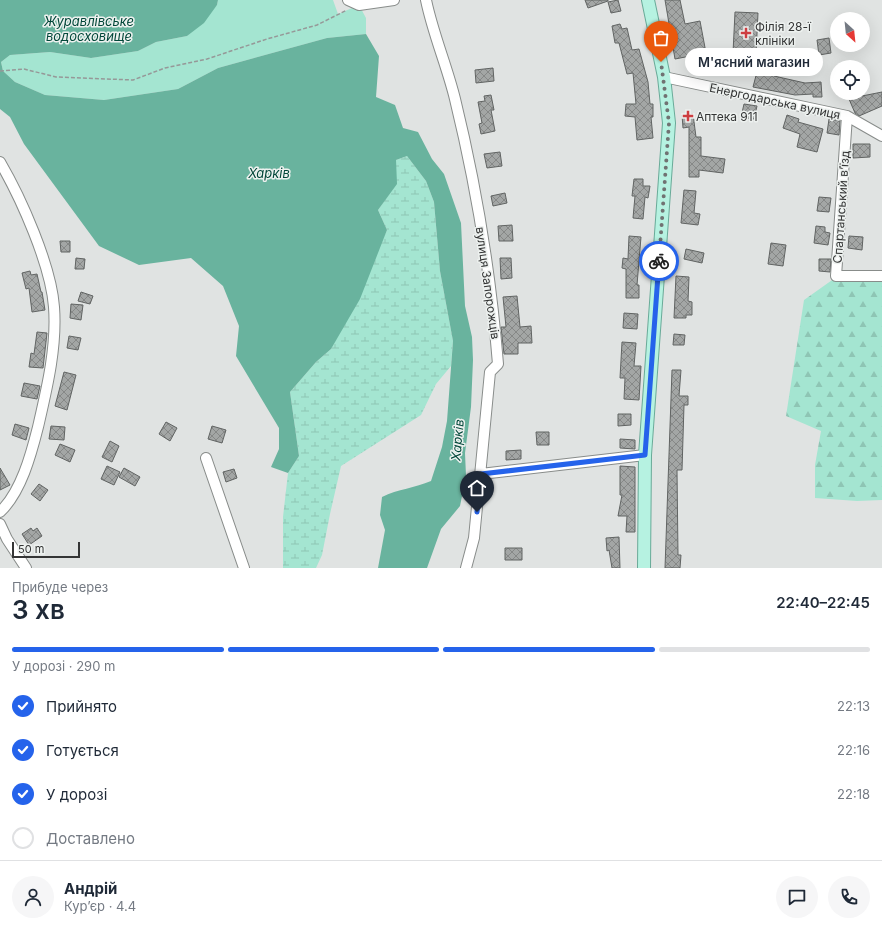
<!DOCTYPE html>
<html lang="uk">
<head>
<meta charset="utf-8">
<style>
	:root { --surface:#fff; --page:#f6f6f7; --text:#1f2937; --muted:#747a83; --line:#e0e1e3; --accent:#2563eb }
	body { margin:0; font-family:Inter,sans-serif; background:var(--page); color:var(--text); height:100vh; display:flex; flex-direction:column; font-size:15px; white-space:nowrap }
	* { box-sizing:border-box; margin:0 }
	p { font-size:13px; color:var(--muted) }
	.icon { flex:none; width:22px; height:22px; fill:none; stroke:currentColor; stroke-width:2; stroke-linecap:round; stroke-linejoin:round }
	.map { position:relative; height:568px; overflow:hidden }
	.details { display:flex; flex-direction:column; background:var(--surface); flex:1 }
	.details>* { flex:none }
	.needle { width:26px; rotate:153deg }
	.buttons { position:absolute; left:830px; top:12px; display:grid; gap:8px }
	.buttons a { display:grid; place-items:center; width:40px; height:40px; border-radius:50%; background:var(--surface); box-shadow:0 4px 16px #0002; font-size:20px }
	.scale { position:absolute; left:12px; bottom:10px; width:68px; box-sizing:border-box; padding-left:4px; border:2px solid #343535; border-top:0; font-size:11px; line-height:14px; white-space:nowrap; color:#343535; -webkit-text-stroke:3px #edf1ef; paint-order:stroke }
	.pin { position:absolute; display:grid; place-items:center; width:34px; height:34px; color:#fff; margin:-41px -17px; border-radius:50% 50% 50% 0; rotate:-45deg; box-shadow:0 0 4px #0007 }
	.pin .icon { rotate:45deg }
	.courier { position:absolute; display:grid; place-items:center; width:40px; height:40px; margin:-20px; border:3px solid #2563eb; border-radius:50%; background:#fff; color:#222; box-shadow:0 1px 5px #0007 }
	.bubble { position:absolute; height:28px; border-radius:14px; background:var(--surface); box-shadow:0 4px 16px #0002; font-size:13px; font-weight:600; line-height:28px; text-align:center }
	.head em { font-style:normal; font-weight:600 }
	.head div { display:flex; flex-direction:column-reverse }
	.head { display:flex; align-items:center; justify-content:space-between; height:68px; padding:0 12px }
	h1 { font-size:26px; font-weight:600; line-height:30px }
	.bar { display:grid; grid-template-columns:repeat(4,1fr); gap:6px 4px; align-content:center; height:48px; padding:0 12px }
	.bar i { height:5px; border-radius:3px; background:var(--line) }
	.bar .active { background:var(--accent) }
	.bar p { grid-column:span 4 }
	.line { display:flex; align-items:center; gap:10px; padding:0 12px; border-top:1px solid var(--line) }
	.line div { flex:1 }
	.round { display:grid; place-items:center; flex:none; width:42px; height:42px; border-radius:21px; background:var(--page) }
	ol { padding:0 12px; list-style:none }
	li { display:flex; align-items:center; gap:12px; height:44px }
	li p { margin-inline-start:auto }
	li .icon { padding:4px; border-radius:50%; background:var(--accent); color:#fff; stroke-width:4 }
	li:last-child { color:var(--muted) }
	li i { width:22px; height:22px; border:2px solid var(--line); border-radius:50% }
	.map>svg:first-child { display:block }
</style>
</head>
<body>
<div class="map">
<svg width="882" height="568" viewBox="0 0 882 568">
	<defs>
		<pattern id="forest-firs" width="22" height="20" patternUnits="userSpaceOnUse"><rect width="22" height="20" fill="#a4e5d1"/><path d="M5 1l3.5 6h-7zM16 11l3.5 6h-7z" fill="#8ec5b4"/></pattern>
		<pattern id="wetland-marsh" width="20" height="14" patternUnits="userSpaceOnUse"><rect width="20" height="14" fill="#a4e5d1"/><path d="M1 5h8M5 5V1M11 12h8M15 12V8" fill="none" stroke="#8ec5b4"/></pattern>
		<pattern id="building-cross-hatch" width="8" height="8" patternUnits="userSpaceOnUse"><rect width="8" height="8" fill="#a3a6a5"/><path d="M0 0l8 8M0 8l8-8" fill="none" stroke="#868887"/></pattern>
	</defs>
	<rect width="100%" height="100%" fill="#e0e3e2"/>
	<path fill="#a4e5d1" d="M218 0H333L338 14 359 5 366 18V34L327 38 218 68 178 89 104 100 45 95 15 82 3 71 1 62 10 55 50 52 91 58 138 51 156 42 187 36 217 5Z"/>
	<path fill="url(#forest-firs)" d="M835 278H882V500L857 501 815 498V465L821 431 786 416 804 300Z"/>
	<path fill="url(#wetland-marsh)" d="M407 156 426 181 434 202 440 271 453 341 451 366 436 384 421 415 341 466 330 514 322 555 316 568H283V517L288 473 299 456 290 392 316 362 331 349 387 230 378 210 396 184V160Z"/>
	<path fill="#69b39e" d="M0 0H218L217 5 204 23 187 36 156 42 138 51 91 58 50 52 10 55 1 62 3 71 15 82 45 95 104 100 178 89 218 68 327 38 366 34 379 56 376 97 395 105 403 128 418 132 432 159 444 174 461 223 465 306 472 337 473 360 471 407 465 453 466 476 460 506 441 529 427 568H378L385 530 380 515 382 497C398 489 415 488 431 481L442 447 447 421 453 341 440 271 434 202 426 181 407 156 396 160 397 184 378 210 387 230 360 299 331 349 316 362 290 392 299 456 288 473 271 467 279 449V428L236 356 239 326 223 286 191 258 139 265 99 246 24 144 10 117 0 109Z"/>
	<path fill="url(#building-cross-hatch)" stroke="#616463" d="M585 0H608V1L588 8Z
		M618 0 621 11 611 13 608 2Z
		M665 0H680L685 24 700 21 706 53 675 59Z
		M735 12 758 13 756 54 733 53Z
		M620 24 622 29 627 28 632 50 639 49 648 82 650 104H653V117H651L653 138 637 140 635 117 625 116 626 104H636L633 73 627 74 619 43H615L612 26Z
		M829 38 831 53 819 55 817 40Z
		M493 68 494 81 476 83 475 70Z
		M758 68 775 72 774 76 805 83 821 82 822 97H813V94L795 95 753 87Z
		M882 92V106L859 116 855 113 849 99 861 94 862 96Z
		M491 95 494 110H491L495 131 481 134 479 124 482 123 478 102 485 101 484 96Z
		M744 104 757 106 754 119 741 117Z
		M693 114 696 137H701V156L725 159 723 173 699 170V177H689V127L683 128 682 115Z
		M787 115 799 119 798 122 823 129 817 152 797 147 800 134 783 128Z
		M829 119 840 121 839 135 827 133Z
		M853 144H870V157L853 158Z
		M500 152 502 166 487 168 484 154Z
		M634 179H643V186H650L648 198 645 197 643 219 633 218 635 196H632Z
		M684 190 696 191 694 213 700 214 698 225 681 223Z
		M505 193 507 203 493 206 491 196Z
		M819 197 831 198 829 212 817 211Z
		M512 225 513 241H499L498 226Z
		M816 226 825 227V232L830 233 828 245 814 243Z
		M629 236 641 237 637 285H639V298H626V269L622 268 623 258 628 259Z
		M849 236 863 237 862 250 848 248Z
		M60 241H70V252H61Z
		M771 243 786 245 783 266 768 264Z
		M686 249 704 253 702 263 684 259Z
		M76 258 85 259 84 269H75Z
		M500 258H511L512 278 501 279Z
		M819 259H831L830 272 819 271Z
		M30 271 31 275 37 274 41 292H42L45 310 32 312 29 288 26 289 22 273Z
		M676 276 689 277 688 301 692 302V315H686V318H674Z
		M81 292 93 296 90 304 78 301Z
		M517 296 520 327 531 326 532 343H518V354H504L501 327H506L503 297Z
		M71 304 83 305 81 320 70 318Z
		M624 313 638 314 637 329 623 328Z
		M37 332 47 333 43 368 29 367 31 353 34 354Z
		M674 334 685 335 684 345H673Z
		M69 336 81 338 78 350 67 348Z
		M622 342 636 343 634 366H641L639 400 624 399 625 378H620Z
		M672 370H681L679 396H688V405H684L682 470H677L678 555H681L680 568H665Z
		M64 372 76 375 67 410 55 406Z
		M24 383 40 386 37 399 21 396Z
		M618 414H631V425L618 426Z
		M166 422 177 428 170 441 159 434Z
		M15 424 29 428 26 440 12 435Z
		M51 426 65 427 64 440 49 439Z
		M212 426 226 430 222 443 208 439Z
		M536 432H549V445H537Z
		M620 439 635 440V449L620 448Z
		M110 441 119 446 112 462 102 457Z
		M60 444 75 450 70 462 55 455Z
		M521 450V459L506 460V451Z
		M107 466 120 472 114 485 101 479Z
		M620 466 635 467V532H626L627 516H618L622 495H620Z
		M0 468 10 485 0 490Z
		M124 468 140 477 135 486 119 477Z
		M234 469 237 478 226 482 223 472Z
		M39 484 48 490 40 501 31 494Z
		M31 528 33 531 37 528 42 536 29 545 22 534Z
		M619 537 620 568H612L609 550 607 551 606 538Z
		M505 548H522V560H505Z"/>
	<g fill="none" stroke-linecap="round" stroke-linejoin="round">
		<g stroke="#888c8a" stroke-width="12">
			<path id="minor" d="M348 0 359 5 394 0
				M426 0C433 34 447 66 455 99 476 185 491 276 498 364L490 372 474 538 466 568
				M664 77 847 116 882 136
				M847 116 836 276H882
				M0 162C21 198 51 265 54 307 57 347 47 388 38 427 31 455 21 492 0 512
				M206 458 244 568
				M481 474 645 455
				M0 524 7 539 26 568"/>
		</g>
		<g stroke="#69aa98" stroke-width="14">
			<path id="major" d="M644 568 645 455 669 123 664 77 648 0"/>
		</g>
		<path stroke="#969898" stroke-width="1.5" stroke-dasharray="4 2" stroke-linecap="butt" d="M0 71 24 69 56 77 133 80 165 68 207 59 267 39 317 25 347 10"/>
		<use href="#minor" stroke="#fff" stroke-width="10"/>
		<use href="#major" stroke="#b6f2e1" stroke-width="12"/>
	</g>
	<g fill="none" stroke-linecap="round" stroke-linejoin="round">
		<path stroke="#707272" stroke-width="4" stroke-dasharray="0 7.2" d="M659 261 669 123 661 62"/>
		<path stroke="#2563eb" stroke-width="5" d="M477 512 481 474 645 455 659 261"/>
	</g>
	<g fill="#cd3d40" stroke="#edf1ef" stroke-width="1.5">
		<path d="M744 27h4v4h4v4h-4v4h-4v-4h-4v-4h4z"/>
		<path d="M686 110h4v4h4v4h-4v4h-4v-4h-4v-4h4z"/>
	</g>
	<g text-anchor="middle" dominant-baseline="central" stroke-width="3" stroke-linejoin="round" paint-order="stroke">
		<g font-size="12" fill="#343535" stroke="#edf1ef" text-anchor="start">
			<text x="755" y="26">Філія 28-ї<tspan x="755" dy="14">клініки</tspan></text>
			<text x="696" y="116">Аптека 911</text>
		</g>
		<g font-size="12" fill="#343535" stroke="#edf1ef">
			<text transform="translate(775 101) rotate(12)">Енергодарська вулиця</text>
			<text transform="translate(841 207) rotate(-86)">Спартанський в’їзд</text>
			<text transform="translate(488 283) rotate(82)">вулиця Запорожців</text>
		</g>
		<g font-size="13" font-style="italic" fill="#024739" stroke="#edf1ef">
			<text x="89" y="21">Журавлівське<tspan x="89" dy="15">водосховище</tspan></text>
			<text x="269" y="173">Харків</text>
			<text transform="translate(457 440) rotate(-85)">Харків</text>
		</g>
	</g>
</svg>
<div class="buttons">
<a><svg class="needle" viewBox="-14 -14 28 28"><path d="M0-13l5 13h-10z" fill="#e53935"/><path d="M0 13l5-13h-10z" fill="#747a83"/></svg></a>
<a><svg class="icon" aria-label="locate" viewBox="0 0 24 24"><circle cx="12" cy="12" r="6"/><path d="M12 2v4M12 18v4M2 12h4M18 12h4"/></svg></a>
</div>
<div class="scale">50 m</div>
<div class="pin" style="left:661px;top:62px;background:#ea580c"><svg class="icon" aria-label="bag" viewBox="0 0 24 24"><path d="M5 8h14l-1 12H6zM9 8a3 3 0 0 1 6 0"/></svg></div>
<div class="pin" style="left:477px;top:512px;background:#1f2937"><svg class="icon" aria-label="home" viewBox="0 0 24 24"><path d="M3 11l9-7 9 7M6 9v11h12V9"/></svg></div>
<div class="courier" style="left:659px;top:261px"><svg class="icon" aria-label="bike" viewBox="0 0 24 24"><circle cx="6" cy="16" r="4"/><circle cx="18" cy="16" r="4"/><path d="M6 16l4-8h5l3 8M10 8l3 8H6M13 5h3"/></svg></div>
<div class="bubble" style="left:685px;top:48px;width:138px">М'ясний магазин</div>
</div>
<section class="details">
<div class="head"><div><h1>3 хв</h1><p>Прибуде через</p></div><em>22:40–22:45</em></div>
<div class="bar"><i class="active"></i><i class="active"></i><i class="active"></i><i></i><p>У дорозі · 290 m</p></div>
<ol>
<li><svg class="icon" aria-label="check" viewBox="0 0 24 24"><path d="M5 12l5 5 9-10"/></svg>Прийнято<p>22:13</p></li>
<li><svg class="icon" aria-label="check" viewBox="0 0 24 24"><path d="M5 12l5 5 9-10"/></svg>Готується<p>22:16</p></li>
<li><svg class="icon" aria-label="check" viewBox="0 0 24 24"><path d="M5 12l5 5 9-10"/></svg>У дорозі<p>22:18</p></li>
<li><i></i>Доставлено</li>
</ol>
<div class="line" style="height:72px"><a class="round"><svg class="icon" aria-label="person" viewBox="0 0 24 24"><circle cx="12" cy="8" r="4"/><path d="M4 21q1-7 8-7t8 7"/></svg></a><div><b>Андрій</b><p>Кур’єр · 4.4</p></div><a class="round"><svg class="icon" aria-label="chat" viewBox="0 0 24 24"><path d="M4 5h16v11H9l-5 4z"/></svg></a><a class="round"><svg class="icon" aria-label="phone" viewBox="0 0 24 24"><path d="M5 4h4l2 5-3 2q2 4 5 5l2-3 5 2v4C11 20 4 13 5 4z"/></svg></a></div>
</section>
</body>
</html>
